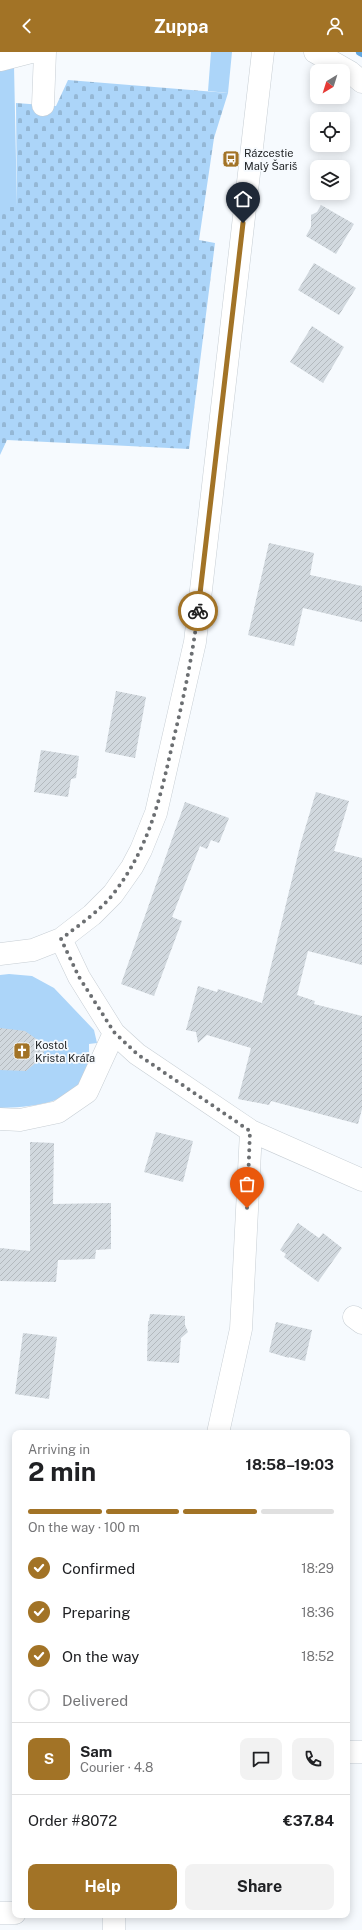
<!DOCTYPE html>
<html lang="en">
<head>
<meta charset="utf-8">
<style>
	:root { --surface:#fff; --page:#f2f2f2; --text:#202124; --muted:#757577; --line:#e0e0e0; --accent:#a27326 }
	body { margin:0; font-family:"Public Sans",sans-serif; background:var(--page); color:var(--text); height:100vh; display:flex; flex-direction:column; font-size:15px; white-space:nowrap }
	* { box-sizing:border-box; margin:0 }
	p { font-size:13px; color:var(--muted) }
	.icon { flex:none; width:22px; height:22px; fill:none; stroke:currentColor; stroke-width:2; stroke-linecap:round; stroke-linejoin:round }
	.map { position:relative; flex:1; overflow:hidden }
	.side { position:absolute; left:12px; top:1378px; width:338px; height:488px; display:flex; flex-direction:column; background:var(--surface); border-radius:8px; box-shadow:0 2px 10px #0003 }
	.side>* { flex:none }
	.needle { width:26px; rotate:218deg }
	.buttons { position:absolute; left:310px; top:12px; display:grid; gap:8px }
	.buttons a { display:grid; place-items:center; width:40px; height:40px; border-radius:8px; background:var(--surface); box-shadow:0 2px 10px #0003; font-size:20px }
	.pin { position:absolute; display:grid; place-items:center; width:34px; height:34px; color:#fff; margin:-41px -17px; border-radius:50% 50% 50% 0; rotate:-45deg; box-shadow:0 0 4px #0007 }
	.pin .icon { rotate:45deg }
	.courier { position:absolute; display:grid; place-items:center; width:40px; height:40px; margin:-20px; border:3px solid #a27326; border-radius:50%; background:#fff; color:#222; box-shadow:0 1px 5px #0007 }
	.summary em { font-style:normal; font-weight:700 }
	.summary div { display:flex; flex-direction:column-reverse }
	.summary { display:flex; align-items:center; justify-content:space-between; height:68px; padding:0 16px }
	h1 { font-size:26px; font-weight:700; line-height:30px }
	.bar { display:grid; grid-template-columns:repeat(4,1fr); gap:6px 4px; align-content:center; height:48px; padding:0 16px }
	.bar i { height:5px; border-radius:3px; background:var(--line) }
	.bar .on { background:var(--accent) }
	.bar p { grid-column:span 4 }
	.line { display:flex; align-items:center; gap:10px; padding:0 16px; border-top:1px solid var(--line) }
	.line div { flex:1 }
	.round { display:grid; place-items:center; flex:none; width:42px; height:42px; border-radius:8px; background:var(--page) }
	ol { padding:0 16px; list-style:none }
	li { display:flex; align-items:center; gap:12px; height:44px }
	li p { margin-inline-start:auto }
	li .icon { padding:4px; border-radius:50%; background:var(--accent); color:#fff; stroke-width:4 }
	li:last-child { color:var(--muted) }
	li i { width:22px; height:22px; border:2px solid var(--line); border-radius:50% }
	.primary-button { display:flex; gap:8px; margin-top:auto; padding:8px 16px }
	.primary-button a { flex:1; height:46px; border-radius:8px; background:var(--accent); color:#fff; font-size:16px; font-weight:700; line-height:46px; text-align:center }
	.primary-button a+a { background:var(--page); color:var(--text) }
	header { display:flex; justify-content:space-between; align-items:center; height:52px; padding:0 16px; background:var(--accent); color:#fff; font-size:18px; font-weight:700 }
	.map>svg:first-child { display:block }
</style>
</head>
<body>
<header><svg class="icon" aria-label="back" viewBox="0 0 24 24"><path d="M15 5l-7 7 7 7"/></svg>Zuppa<svg class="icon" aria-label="person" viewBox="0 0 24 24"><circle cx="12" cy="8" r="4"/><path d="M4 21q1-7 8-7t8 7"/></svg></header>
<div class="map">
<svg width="362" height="1878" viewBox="0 0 362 1878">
	<defs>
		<pattern id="cemetery-stones" width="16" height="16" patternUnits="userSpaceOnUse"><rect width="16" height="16" fill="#acd5f9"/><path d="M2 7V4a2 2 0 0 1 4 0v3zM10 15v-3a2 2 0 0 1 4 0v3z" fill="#94b7d5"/></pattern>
		<pattern id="building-hatch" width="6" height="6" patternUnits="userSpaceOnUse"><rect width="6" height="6" fill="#d1d8de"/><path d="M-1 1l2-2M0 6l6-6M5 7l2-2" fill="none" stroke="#b3b9be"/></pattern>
	</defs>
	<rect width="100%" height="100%" fill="#f6fafe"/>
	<path fill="#acd5f9" d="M211 0H232L228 41 208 39Z
		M14 14 17 155H0V19Z
		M9 922 32 924 54 936 94 978 97 991 89 992C89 1003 90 1015 85 1025 69 1053 28 1055 0 1056V923Z"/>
	<path fill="url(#cemetery-stones)" d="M68 28 228 41 214 86 199 188 215 191 189 397 7 388 0 403V155H17L16 51 56 54Z"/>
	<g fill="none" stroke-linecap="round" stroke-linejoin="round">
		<path stroke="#62a6df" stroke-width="8" d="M360 0 362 1"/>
	</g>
	<path fill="url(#building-hatch)" d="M321 153 354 172 336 202 306 184 311 175V163L317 160Z
		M314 211 356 236 339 263 298 238Z
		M312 274 344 295 323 331 290 310Z
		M269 491 314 501 310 523 362 534V570L303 556 294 594 248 583Z
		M116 639 146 645 135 706 105 700Z
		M41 698 79 704 76 726 71 727 68 745 34 740Z
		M316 740 349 749 334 799 362 806V913L308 899 297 943 315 949 314 952 362 964V1057L358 1072 271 1049 269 1053 238 1047 251 996 207 983 198 991 196 980 186 978 198 934 217 940 218 937 262 951 301 790Z
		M185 750 229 766 219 791 211 788 207 797 200 794 172 865 182 869 154 944 121 932Z
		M0 976 25 979 45 993 43 1005 26 1019 0 1018Z
		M156 1080 193 1089 183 1130 144 1120Z
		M30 1090 54 1091 53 1152 111 1151V1197L96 1198 95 1207 58 1208 56 1230 0 1229V1196L30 1199Z
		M298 1171 319 1186 323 1181 342 1196 318 1230 284 1205 286 1202 280 1198Z
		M150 1262 185 1264V1273L188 1280 181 1286 179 1311 147 1309 148 1269H149Z
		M276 1270 312 1278 305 1309 289 1305V1306L269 1300Z
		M23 1281 57 1285 49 1347 15 1342Z"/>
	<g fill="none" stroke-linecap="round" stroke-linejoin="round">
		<g stroke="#c7ced4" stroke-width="23">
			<path id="minor" d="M315 0 350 20 362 30
				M0 8 31 0
				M43 53 45 0
				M61 887 79 925 114 981 137 1002 251 1079 362 1128
				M0 902 33 898 61 887 92 863 113 842 132 815 141 798 156 761 195 590 263 0
				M0 1067 20 1068 58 1060 87 1040 114 981
				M354 1265 362 1271
				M218 1381 241 1277 251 1079
				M347 1700H362
				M0 1861H15
				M114 1863V1878"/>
		</g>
		<use href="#minor" stroke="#fff" stroke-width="22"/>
	</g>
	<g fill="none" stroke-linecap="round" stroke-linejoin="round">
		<path stroke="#6c6f72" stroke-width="4" stroke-dasharray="0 7.2" d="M198 559C193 600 185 640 175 681 161 741 152 791 114 841 100 859 79 873 61 887L79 925 114 980 137 1002 250 1079 247 1156"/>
		<path stroke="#a27326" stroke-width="5" d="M198 559 243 171"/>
	</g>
	<defs>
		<g id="bus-square" transform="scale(0.9)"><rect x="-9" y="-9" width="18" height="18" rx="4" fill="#a27326" stroke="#f6fafe"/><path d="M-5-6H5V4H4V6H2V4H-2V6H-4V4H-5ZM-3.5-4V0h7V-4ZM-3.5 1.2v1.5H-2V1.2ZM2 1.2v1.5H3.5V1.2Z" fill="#fff"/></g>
		<g id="church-square" transform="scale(0.9)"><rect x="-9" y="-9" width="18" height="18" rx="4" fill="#a27326" stroke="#f6fafe"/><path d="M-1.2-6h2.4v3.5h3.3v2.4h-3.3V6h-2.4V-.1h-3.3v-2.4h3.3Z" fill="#fff"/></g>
	</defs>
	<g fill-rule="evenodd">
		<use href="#bus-square" x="231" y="107"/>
		<use href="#church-square" x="22" y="999"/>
	</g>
	<g text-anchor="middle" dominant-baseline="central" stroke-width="3.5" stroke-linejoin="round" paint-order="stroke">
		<g font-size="11" fill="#212426" stroke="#f6fafe" text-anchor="start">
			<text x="244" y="101">Rázcestie<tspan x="244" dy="13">Malý Šariš</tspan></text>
			<text x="35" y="993">Kostol<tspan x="35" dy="13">Krista Kráľa</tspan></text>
		</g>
	</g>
</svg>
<div class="buttons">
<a><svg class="needle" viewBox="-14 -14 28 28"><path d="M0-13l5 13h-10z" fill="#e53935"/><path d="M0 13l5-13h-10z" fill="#757577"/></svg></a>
<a><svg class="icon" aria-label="locate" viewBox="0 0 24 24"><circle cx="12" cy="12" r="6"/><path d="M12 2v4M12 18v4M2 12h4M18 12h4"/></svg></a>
<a><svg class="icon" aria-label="layers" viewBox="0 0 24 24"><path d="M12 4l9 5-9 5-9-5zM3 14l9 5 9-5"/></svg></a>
</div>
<div class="pin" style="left:247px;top:1156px;background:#ea580c"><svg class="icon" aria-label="bag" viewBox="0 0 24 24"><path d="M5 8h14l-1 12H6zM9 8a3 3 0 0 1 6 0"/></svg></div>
<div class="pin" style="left:243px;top:171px;background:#1f2937"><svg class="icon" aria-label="home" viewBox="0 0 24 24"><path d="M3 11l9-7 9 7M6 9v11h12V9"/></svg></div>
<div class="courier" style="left:198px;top:559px"><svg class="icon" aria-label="bike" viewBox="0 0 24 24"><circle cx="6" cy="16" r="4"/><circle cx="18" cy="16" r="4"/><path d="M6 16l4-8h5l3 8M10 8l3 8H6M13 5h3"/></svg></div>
<section class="side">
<div class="summary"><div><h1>2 min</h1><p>Arriving in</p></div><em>18:58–19:03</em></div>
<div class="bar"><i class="on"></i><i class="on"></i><i class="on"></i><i></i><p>On the way · 100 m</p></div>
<ol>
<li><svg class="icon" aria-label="check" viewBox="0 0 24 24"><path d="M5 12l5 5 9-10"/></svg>Confirmed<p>18:29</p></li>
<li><svg class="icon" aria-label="check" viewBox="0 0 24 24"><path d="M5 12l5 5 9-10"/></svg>Preparing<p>18:36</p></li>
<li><svg class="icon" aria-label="check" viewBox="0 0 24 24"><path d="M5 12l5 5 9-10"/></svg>On the way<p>18:52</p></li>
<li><i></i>Delivered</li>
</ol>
<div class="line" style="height:72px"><b class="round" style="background:var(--accent);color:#fff">S</b><div><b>Sam</b><p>Courier · 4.8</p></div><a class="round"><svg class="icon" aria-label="chat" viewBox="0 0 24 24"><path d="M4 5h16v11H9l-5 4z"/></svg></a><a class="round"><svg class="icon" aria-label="phone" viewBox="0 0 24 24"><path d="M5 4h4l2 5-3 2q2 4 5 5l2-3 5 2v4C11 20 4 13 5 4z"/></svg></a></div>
<div class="line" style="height:52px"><div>Order #8072</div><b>€37.84</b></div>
<div class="primary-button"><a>Help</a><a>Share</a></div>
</section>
</div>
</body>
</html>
